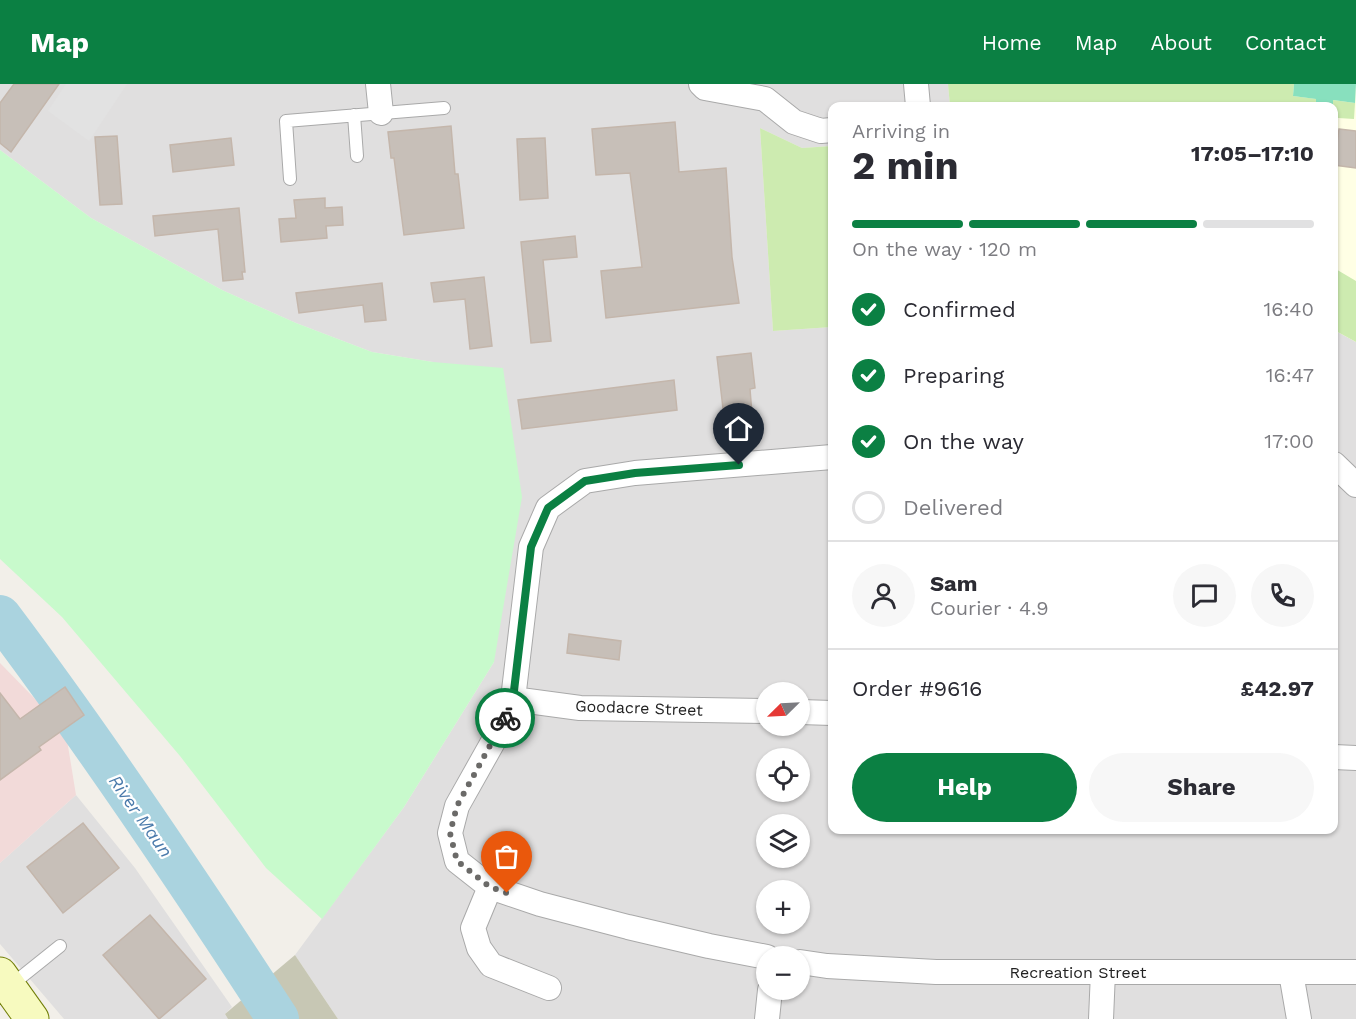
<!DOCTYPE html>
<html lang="en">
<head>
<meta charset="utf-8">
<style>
	:root { --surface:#fff; --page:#f7f7f7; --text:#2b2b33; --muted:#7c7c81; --line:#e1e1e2; --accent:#0b8043 }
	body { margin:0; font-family:"Work Sans",sans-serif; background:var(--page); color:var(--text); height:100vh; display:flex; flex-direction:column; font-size:22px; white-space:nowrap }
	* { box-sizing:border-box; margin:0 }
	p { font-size:20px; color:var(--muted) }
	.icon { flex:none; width:33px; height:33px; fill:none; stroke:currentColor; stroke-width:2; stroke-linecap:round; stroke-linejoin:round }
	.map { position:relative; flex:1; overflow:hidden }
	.panel { position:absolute; left:828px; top:18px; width:510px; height:732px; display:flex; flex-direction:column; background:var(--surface); border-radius:12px; box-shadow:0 2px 4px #0004 }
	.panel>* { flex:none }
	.needle { width:39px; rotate:246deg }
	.buttons { position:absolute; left:756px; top:598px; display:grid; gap:12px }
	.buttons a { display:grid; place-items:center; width:54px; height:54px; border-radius:50%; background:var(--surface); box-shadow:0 2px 4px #0004; font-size:30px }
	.pin { position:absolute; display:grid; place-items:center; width:51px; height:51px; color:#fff; margin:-62px -26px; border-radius:50% 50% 50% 0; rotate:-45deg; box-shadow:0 0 6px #0007 }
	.pin .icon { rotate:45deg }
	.courier { position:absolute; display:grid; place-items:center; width:60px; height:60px; margin:-30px; border:4px solid #0b8043; border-radius:50%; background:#fff; color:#222; box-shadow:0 2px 8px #0007 }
	.head em { font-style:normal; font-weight:700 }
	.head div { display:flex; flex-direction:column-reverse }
	.head { display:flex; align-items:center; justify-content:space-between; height:102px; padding:0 24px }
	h1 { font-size:39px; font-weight:700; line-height:45px }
	.bar { display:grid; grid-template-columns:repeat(4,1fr); gap:9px 6px; align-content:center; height:72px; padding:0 24px }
	.bar i { height:8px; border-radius:4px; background:var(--line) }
	.bar .active { background:var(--accent) }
	.bar p { grid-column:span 4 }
	.line { display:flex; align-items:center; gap:15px; padding:0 24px; border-top:2px solid var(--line) }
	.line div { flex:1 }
	.round { display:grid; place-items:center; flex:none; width:63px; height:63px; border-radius:32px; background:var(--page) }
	ol { padding:0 24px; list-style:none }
	li { display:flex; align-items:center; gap:18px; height:66px }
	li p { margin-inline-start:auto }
	li .icon { padding:6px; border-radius:50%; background:var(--accent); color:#fff; stroke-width:4 }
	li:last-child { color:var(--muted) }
	li i { width:33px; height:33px; border:3px solid var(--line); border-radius:50% }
	.action { display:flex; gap:12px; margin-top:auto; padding:12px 24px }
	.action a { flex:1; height:69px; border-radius:36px; background:var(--accent); color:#fff; font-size:24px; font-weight:700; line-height:69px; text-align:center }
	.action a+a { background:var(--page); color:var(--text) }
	header { display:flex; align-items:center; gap:36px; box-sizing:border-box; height:84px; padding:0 30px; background:var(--accent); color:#fff }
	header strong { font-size:28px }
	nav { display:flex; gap:33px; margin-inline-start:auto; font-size:21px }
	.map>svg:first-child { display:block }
</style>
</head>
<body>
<header>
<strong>Map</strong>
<nav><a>Home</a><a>Map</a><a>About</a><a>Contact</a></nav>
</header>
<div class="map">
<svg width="1356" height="935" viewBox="0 0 1356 935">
	<rect width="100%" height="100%" fill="#f2efe9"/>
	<path fill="#e0dfdf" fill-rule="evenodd" d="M0 0H948L950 22H832V62L802 64 760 44 773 247 832 243V746H1334V246L1356 258V935H338L295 871 404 723 494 578 433 278 372 268 296 239 222 206 91 134 0 66ZM766 609H800V642H766ZM766 675H800V708H766ZM766 741H800V774H766ZM766 807H800V840H766ZM766 873H800V906H766Z
		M76 711 135 784 232 923 225 930 228 935H64L0 860V779Z"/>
	<path fill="#f2dad9" d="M0 579 39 619 67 656 76 711 0 779Z"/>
	<path fill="#ffffe5" d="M1105 0H1356V258L1334 246V22H1107Z"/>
	<path fill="#c7c7b4" d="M295 871 338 935H228L225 930Z"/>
	<path fill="#cdebb0" d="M948 0H1294L1293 12 1317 15 1316 22H950Z
		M1333 16 1355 19 1354 35 1338 34 1334 62Z
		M760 44 802 64 832 62V243L773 247Z
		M1334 184 1356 197V258L1334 246Z"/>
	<path fill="#c8facc" d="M0 66 91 134 222 206 296 239 372 268 433 278 503 284 522 413 494 578 404 723 322 835 266 784 180 672 62 533 0 475Z"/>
	<path fill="#88e0be" d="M1294 0H1356L1355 19 1333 16V22H1316V15L1293 12Z"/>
	<path fill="#e2e2e2" d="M66 0H127L89 57 48 27Z"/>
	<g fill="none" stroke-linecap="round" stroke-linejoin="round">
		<path stroke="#aad3df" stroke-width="42" d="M0 532C98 662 189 798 278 935"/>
	</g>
	<path fill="#c7bfb8" stroke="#c4b6ab" stroke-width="1.5" d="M14 0H59L11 68 0 59V19Z
		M675 38 679 88 726 84 732 173 739 219 606 234 601 187 642 183 630 89 596 91 592 45Z
		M451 42 455 90H458L464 144 404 151 394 74H391L388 48Z
		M1339 45 1356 47V84L1334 81Z
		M117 52 122 120 100 121 95 53Z
		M231 54 234 81 173 88 170 61Z
		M545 54 548 114 520 116 517 55Z
		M325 114V124L342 123 343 141 326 142 327 154 281 158 279 135 296 134 294 116Z
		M239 124 245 188H242L243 195 223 197 218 145 155 152 153 132Z
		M575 152 577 173 543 176 551 257 531 259 521 158Z
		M484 193 492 262 470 265 465 215 434 218 431 199Z
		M382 199 386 236 365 238 363 221 299 229 296 209Z
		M751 269 755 304 750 305 752 330 724 333 717 273Z
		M674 296 677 326 522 345 518 316Z
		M569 550 621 557 619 576 567 569Z
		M65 603 84 631 39 663 41 666 0 696V609L20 635Z
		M83 739 119 784 63 829 27 783Z
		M150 831 206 895 159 935 103 871Z"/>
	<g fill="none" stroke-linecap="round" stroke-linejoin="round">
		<g stroke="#a9a9a9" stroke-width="14">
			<path id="service" d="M354 31 357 72
				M290 95 286 37 444 24
				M10 902 60 862"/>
		</g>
		<g stroke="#a9a9a9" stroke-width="26">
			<path id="minor" d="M378 0 381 29
				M701 0 705 4 765 15 794 38 821 47 832 46
				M916 0 918 22
				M1334 380 1356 401
				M513 615 580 624 766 627
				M800 628 832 629
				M1334 673 1356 674
				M490 803 473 844 479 864 491 881 549 904
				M767 873 709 862 628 843 540 820 490 803 457 777 450 749 457 722 498 649 513 615 531 463 548 424 585 397 635 389 832 373
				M800 878 827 882 936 888H1356
				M1291 889 1299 935
				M767 935 770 906
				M1101 935 1103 888"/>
		</g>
		<g stroke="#707d05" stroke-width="35">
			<path id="secondary" d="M0 890 32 935"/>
		</g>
		<use href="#service" stroke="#fff" stroke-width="12"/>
		<use href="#minor" stroke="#fff" stroke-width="24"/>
		<use href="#secondary" stroke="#f7fabf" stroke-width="33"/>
	</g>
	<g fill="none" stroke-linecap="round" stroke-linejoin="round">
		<path stroke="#6b6a68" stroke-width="6" stroke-dasharray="0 10.8" d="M505 634 457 722 450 749 457 777 490 803 507 809"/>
		<path stroke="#0b8043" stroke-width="8" d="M505 634 513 615 531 463 548 424 585 397 635 389 739 381"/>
	</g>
	<g text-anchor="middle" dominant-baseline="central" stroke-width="4.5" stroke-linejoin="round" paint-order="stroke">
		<g font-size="16" fill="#222" stroke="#fff">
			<text transform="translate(639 624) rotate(2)">Goodacre Street</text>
			<text x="1078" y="888">Recreation Street</text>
		</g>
		<g font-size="18" font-style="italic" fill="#4a7aab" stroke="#fff">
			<text transform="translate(141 732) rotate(55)">River Maun</text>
		</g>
	</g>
</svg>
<div class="buttons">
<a><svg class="needle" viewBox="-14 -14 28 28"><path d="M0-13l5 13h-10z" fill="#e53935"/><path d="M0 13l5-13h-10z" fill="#7c7c81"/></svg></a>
<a><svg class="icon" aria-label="locate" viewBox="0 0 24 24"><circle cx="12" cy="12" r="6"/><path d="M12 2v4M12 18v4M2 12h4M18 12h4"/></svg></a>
<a><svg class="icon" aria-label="layers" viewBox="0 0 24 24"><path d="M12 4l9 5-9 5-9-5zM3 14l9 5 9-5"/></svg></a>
<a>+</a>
<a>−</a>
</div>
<div class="pin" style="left:507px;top:809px;background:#ea580c"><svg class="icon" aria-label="bag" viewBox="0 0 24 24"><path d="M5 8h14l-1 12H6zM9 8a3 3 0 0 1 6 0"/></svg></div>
<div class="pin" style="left:739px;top:381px;background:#1f2937"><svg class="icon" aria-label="home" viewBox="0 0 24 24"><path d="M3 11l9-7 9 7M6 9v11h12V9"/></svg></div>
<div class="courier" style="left:505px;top:634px"><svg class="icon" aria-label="bike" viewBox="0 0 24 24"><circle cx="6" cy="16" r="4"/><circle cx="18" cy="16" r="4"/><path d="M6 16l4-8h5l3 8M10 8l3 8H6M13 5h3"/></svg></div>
<section class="panel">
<div class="head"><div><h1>2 min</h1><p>Arriving in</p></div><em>17:05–17:10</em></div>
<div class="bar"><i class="active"></i><i class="active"></i><i class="active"></i><i></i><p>On the way · 120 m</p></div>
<ol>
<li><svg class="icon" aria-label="check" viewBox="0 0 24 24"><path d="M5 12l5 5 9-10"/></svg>Confirmed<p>16:40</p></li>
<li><svg class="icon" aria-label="check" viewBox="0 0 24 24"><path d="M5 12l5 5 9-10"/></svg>Preparing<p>16:47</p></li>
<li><svg class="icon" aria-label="check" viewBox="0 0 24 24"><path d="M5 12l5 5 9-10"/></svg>On the way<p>17:00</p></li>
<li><i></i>Delivered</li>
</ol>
<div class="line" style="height:108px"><a class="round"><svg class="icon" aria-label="person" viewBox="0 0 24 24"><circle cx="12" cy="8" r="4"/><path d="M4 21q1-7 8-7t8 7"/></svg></a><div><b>Sam</b><p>Courier · 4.9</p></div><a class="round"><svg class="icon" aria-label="chat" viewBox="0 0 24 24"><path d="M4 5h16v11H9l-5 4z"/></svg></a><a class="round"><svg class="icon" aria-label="phone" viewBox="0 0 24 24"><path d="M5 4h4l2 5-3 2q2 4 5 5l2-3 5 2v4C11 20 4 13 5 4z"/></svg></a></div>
<div class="line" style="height:78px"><div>Order #9616</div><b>£42.97</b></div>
<div class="action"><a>Help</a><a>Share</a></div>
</section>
</div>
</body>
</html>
